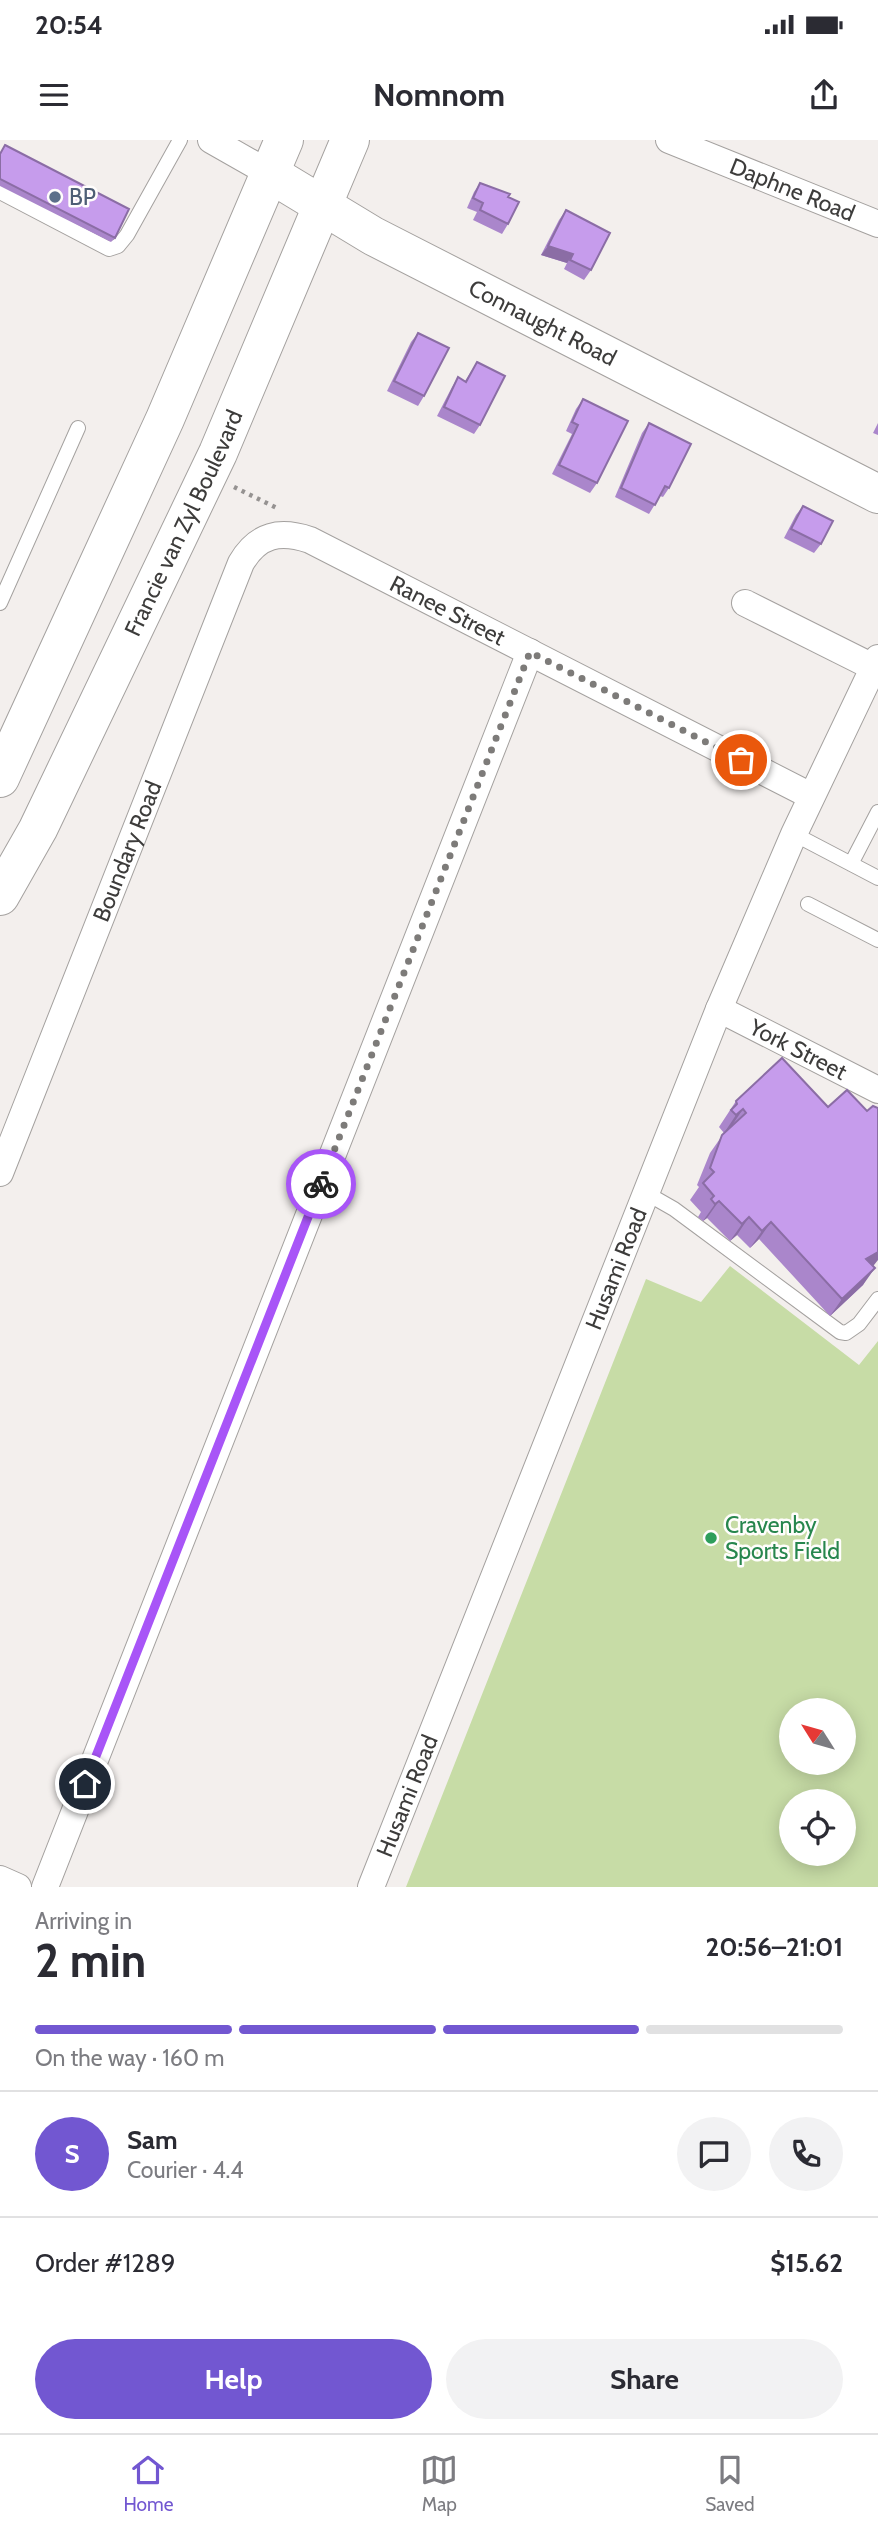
<!DOCTYPE html>
<html lang="en">
<head>
<meta charset="utf-8">
<style>
	:root { --surface:#fff; --page:#f2f2f3; --text:#2b2b33; --muted:#7c7c81; --line:#e1e1e2; --accent:#7257d1 }
	body { margin:0; font-family:Cabin,sans-serif; background:var(--page); color:var(--text); height:100vh; display:flex; flex-direction:column; font-size:26px; white-space:nowrap }
	* { box-sizing:border-box; margin:0 }
	p { font-size:23px; color:var(--muted) }
	.icon { flex:none; width:38px; height:38px; fill:none; stroke:currentColor; stroke-width:2; stroke-linecap:round; stroke-linejoin:round }
	.map { position:relative; height:1747px; overflow:hidden }
	.panel { display:flex; flex-direction:column; background:var(--surface); flex:1 }
	.panel>* { flex:none }
	.needle { width:46px; rotate:307deg }
	.buttons { position:absolute; left:779px; top:1558px; display:grid; gap:14px }
	.buttons a { display:grid; place-items:center; width:77px; height:77px; border-radius:50%; background:var(--surface); box-shadow:0 4px 18px #0003; font-size:35px }
	.pin { position:absolute; display:grid; place-items:center; width:60px; height:60px; color:#fff; margin:-30px; border:4px solid #fff; border-radius:50%; box-shadow:0 2px 7px #0007 }
	.courier { position:absolute; display:grid; place-items:center; width:70px; height:70px; margin:-35px; border:5px solid #a855f7; border-radius:50%; background:#fff; color:#222; box-shadow:0 2px 9px #0007 }
	.summary em { font-style:normal; font-weight:800 }
	.summary div { display:flex; flex-direction:column-reverse }
	.summary { display:flex; align-items:center; justify-content:space-between; height:119px; padding:0 35px }
	h1 { font-size:46px; font-weight:800; line-height:52px }
	.bar { display:grid; grid-template-columns:repeat(4,1fr); gap:10px 7px; align-content:center; height:84px; padding:0 35px }
	.bar i { height:9px; border-radius:5px; background:var(--line) }
	.bar .current { background:var(--accent) }
	.bar p { grid-column:span 4 }
	.line { display:flex; align-items:center; gap:18px; padding:0 35px; border-top:2px solid var(--line) }
	.line div { flex:1 }
	.round { display:grid; place-items:center; flex:none; width:74px; height:74px; border-radius:37px; background:var(--page) }
	.primary-button { display:flex; gap:14px; margin-top:auto; padding:14px 35px }
	.primary-button a { flex:1; height:80px; border-radius:42px; background:var(--accent); color:#fff; font-size:28px; font-weight:800; line-height:80px; text-align:center }
	.primary-button a+a { background:var(--page); color:var(--text) }
	.status { display:flex; justify-content:space-between; align-items:center; height:49px; padding:0 35px; background:var(--surface); direction:ltr }
	.status svg { height:19px; fill:currentColor }
	header { display:flex; justify-content:space-between; align-items:center; height:91px; padding:0 35px; background:var(--surface); font-size:32px; font-weight:800 }
	.dock { display:flex; justify-content:space-around; align-items:center; height:98px; border-top:2px solid var(--line); background:var(--surface); font-size:19px; color:var(--muted) }
	.dock a { display:grid; justify-items:center; gap:4px }
	.dock .current { color:var(--accent) }
	.map>svg:first-child { display:block }
</style>
</head>
<body>
<div class="status"><b>20:54</b><svg viewBox="0 0 49 12"><path d="M0 12V9h3v3zM5 12V6h3v6zM10 12V3h3v9zM15 12V0h3v12zM26 1h20v11H26zM47 4h2v5h-2z"/></svg></div>
<header><svg class="icon" aria-label="menu" viewBox="0 0 24 24"><path d="M4 6h16M4 12h16M4 18h16"/></svg>Nomnom<svg class="icon" aria-label="share" viewBox="0 0 24 24"><path d="M12 15V3M7 8l5-5 5 5M5 13v7h14v-7"/></svg></header>
<div class="map">
<svg width="878" height="1747" viewBox="0 0 878 1747">
	<rect width="100%" height="100%" fill="#f3efed"/>
	<path fill="#c7dca6" fill-rule="evenodd" d="M730 1126 859 1225 878 1201V1747H406L646 1139 701 1162ZM791 1570H844V1622H791ZM791 1661H844V1713H791Z"/>
	<g fill="none" stroke-linecap="round" stroke-linejoin="round">
		<g stroke="#a4a19f" stroke-width="16">
			<path id="lane" d="M0 52 109 109 118 106 127 95 180 0
				M0 463 78 288
				M794 694 878 738
				M851 724 878 672
				M808 764 878 800
				M646 1053 674 1069 840 1192 846 1193 859 1184 878 1159"/>
		</g>
		<g stroke="#a4a19f" stroke-width="28">
			<g id="street">
				<path d="M211 0 269 33"/>
				<path id="s1" d="M669 0 878 84"/>
				<path d="M745 463 873 527"/>
				<path id="s2" d="M719 869 878 950"/>
				<path id="s3" d="M0 1033 241 423C258 394 280 390 310 400L811 656"/>
				<path d="M0 1739 18 1747"/>
				<path d="M45 1747 530 512"/>
				<path id="s4" d="M371 1747 719 869 794 694 878 518"/>
			</g>
		</g>
		<g stroke="#a4a19f" stroke-width="40">
			<g id="secondary">
				<path id="s5" d="M269 33 373 96 878 354"/>
				<path d="M0 638 165 279 284 0"/>
				<path id="s6" d="M0 756 38 689 218 313 350 0"/>
			</g>
		</g>
		<path stroke="#959291" stroke-width="4.5" stroke-dasharray="3.5 5" stroke-linecap="butt" d="M234 347 277 368"/>
		<use href="#lane" stroke="#fff" stroke-width="14"/>
		<use href="#street" stroke="#fff" stroke-width="26"/>
		<use href="#secondary" stroke="#fff" stroke-width="38"/>
	</g>
	<path fill="#aa86cb" d="M5 5 115 98 111 102 0 46V13Z
		M480 43 508 57V84L502 94 473 80 477 72 467 68 474 52Z
		M566 70 591 130 584 140 564 129 567 123 541 115 559 80Z
		M418 193 424 256 418 266 387 251 411 202Z
		M477 222 480 285 474 294 437 276 452 247 458 237 465 241Z
		M583 259 597 343 590 353 552 334 572 294 566 291 576 269Z
		M649 283 669 348 663 357 660 356 649 374 615 357 642 293Z
		M878 283V295L873 293Z
		M803 366 821 404 814 413 784 398 796 375Z
		M736 961 874 1125 863 1145 830 1176 759 1099 750 1108 737 1095 730 1101 707 1078 703 1081 698 1077 701 1072 690 1060 699 1047 697 1045 710 1013 724 993 719 987Z"/>
	<path fill="#8b6da5" d="M548 106 573 114 567 123 541 115Z
		M743 969 731 987 724 993 736 975Z
		M719 1061 707 1078 703 1081 715 1064Z
		M749 1077 737 1095 730 1101 742 1084Z
		M771 1082 759 1099 750 1108 762 1091Z
		M878 1112V1120L874 1125 854 1136 866 1119Z
		M875 1128 863 1145 830 1176 842 1159Z"/>
	<path fill="#c69cec" stroke="#8b6da5" stroke-width="2" d="M5 5 129 69 115 98 0 39V14Z
		M480 43 510 54 508 57 519 62 508 84 480 70 483 63 473 58Z
		M566 70 610 93 591 130 570 120 573 114 548 106Z
		M418 193 449 208 424 256 394 241Z
		M477 222 505 236 480 285 444 267 458 237 466 242Z
		M583 259 628 281 597 343 559 325 578 285 572 282Z
		M649 283 691 304 669 348 665 346 655 365 621 348Z
		M803 366 833 381 821 404 791 389Z
		M782 918 828 967 847 950 867 971 873 966 878 968V1112L866 1119 875 1128 842 1159 771 1082 762 1091 749 1077 742 1084 719 1061 715 1064 711 1059 714 1056 703 1043 714 1032 710 1028 722 995 746 973 743 969 736 975 731 970 737 964 736 961Z"/>
	<g fill="none" stroke-linecap="round" stroke-linejoin="round">
		<path stroke="#7d7b79" stroke-width="7" stroke-dasharray="0 12.6" d="M321 1044 530 512 741 620"/>
		<path stroke="#a855f7" stroke-width="9" d="M85 1644 321 1044"/>
	</g>
	<circle fill="#5c6f8a" stroke="#fffdfc" stroke-width="2.5" cx="55" cy="57" r="7"/>
	<circle fill="#2e9e5b" stroke="#fffdfc" stroke-width="2.5" cx="711" cy="1398" r="7"/>
	<g text-anchor="middle" dominant-baseline="central" stroke-width="5" stroke-linejoin="round" paint-order="stroke">
		<g font-size="23" fill="#3d3c3b" stroke="#fffdfc">
			<text stroke="none"><textPath href="#s1" startOffset="133">Daphne Road</textPath></text>
			<text stroke="none"><textPath href="#s5" startOffset="312">Connaught Road</textPath></text>
			<text stroke="none"><textPath href="#s6" startOffset="416">Francie van Zyl Boulevard</textPath></text>
			<text stroke="none"><textPath href="#s3" startOffset="891">Ranee Street</textPath></text>
			<text stroke="none"><textPath href="#s3" startOffset="346">Boundary Road</textPath></text>
			<text stroke="none"><textPath href="#s2" startOffset="89">York Street</textPath></text>
			<text stroke="none"><textPath href="#s4" startOffset="665">Husami Road</textPath></text>
			<text stroke="none"><textPath href="#s4" startOffset="98">Husami Road</textPath></text>
		</g>
		<g font-size="23" fill="#4e5e75" stroke="#fffdfc" text-anchor="start">
			<text x="69" y="57">BP</text>
		</g>
		<g font-size="23" fill="#27864d" stroke="#fffdfc" text-anchor="start">
			<text x="725" y="1385">Cravenby<tspan x="725" dy="26">Sports Field</tspan></text>
		</g>
	</g>
</svg>
<div class="buttons">
<a><svg class="needle" viewBox="-14 -14 28 28"><path d="M0-13l5 13h-10z" fill="#e53935"/><path d="M0 13l5-13h-10z" fill="#7c7c81"/></svg></a>
<a><svg class="icon" aria-label="locate" viewBox="0 0 24 24"><circle cx="12" cy="12" r="6"/><path d="M12 2v4M12 18v4M2 12h4M18 12h4"/></svg></a>
</div>
<div class="pin" style="left:741px;top:620px;background:#ea580c"><svg class="icon" aria-label="bag" viewBox="0 0 24 24"><path d="M5 8h14l-1 12H6zM9 8a3 3 0 0 1 6 0"/></svg></div>
<div class="pin" style="left:85px;top:1644px;background:#1f2937"><svg class="icon" aria-label="home" viewBox="0 0 24 24"><path d="M3 11l9-7 9 7M6 9v11h12V9"/></svg></div>
<div class="courier" style="left:321px;top:1044px"><svg class="icon" aria-label="bike" viewBox="0 0 24 24"><circle cx="6" cy="16" r="4"/><circle cx="18" cy="16" r="4"/><path d="M6 16l4-8h5l3 8M10 8l3 8H6M13 5h3"/></svg></div>
</div>
<section class="panel">
<div class="summary"><div><h1>2 min</h1><p>Arriving in</p></div><em>20:56–21:01</em></div>
<div class="bar"><i class="current"></i><i class="current"></i><i class="current"></i><i></i><p>On the way · 160 m</p></div>
<div class="line" style="height:126px"><b class="round" style="background:var(--accent);color:#fff">S</b><div><b>Sam</b><p>Courier · 4.4</p></div><a class="round"><svg class="icon" aria-label="chat" viewBox="0 0 24 24"><path d="M4 5h16v11H9l-5 4z"/></svg></a><a class="round"><svg class="icon" aria-label="phone" viewBox="0 0 24 24"><path d="M5 4h4l2 5-3 2q2 4 5 5l2-3 5 2v4C11 20 4 13 5 4z"/></svg></a></div>
<div class="line" style="height:91px"><div>Order #1289</div><b>$15.62</b></div>
<div class="primary-button"><a>Help</a><a>Share</a></div>
</section>
<nav class="dock">
<a class="current"><svg class="icon" aria-label="home" viewBox="0 0 24 24"><path d="M3 11l9-7 9 7M6 9v11h12V9"/></svg>Home</a>
<a><svg class="icon" aria-label="map" viewBox="0 0 24 24"><path d="M3 6l6-2 6 2 6-2v14l-6 2-6-2-6 2zM9 4v14M15 6v14"/></svg>Map</a>
<a><svg class="icon" aria-label="saved" viewBox="0 0 24 24"><path d="M7 4h10v16l-5-4-5 4z"/></svg>Saved</a>
</nav>
</body>
</html>
